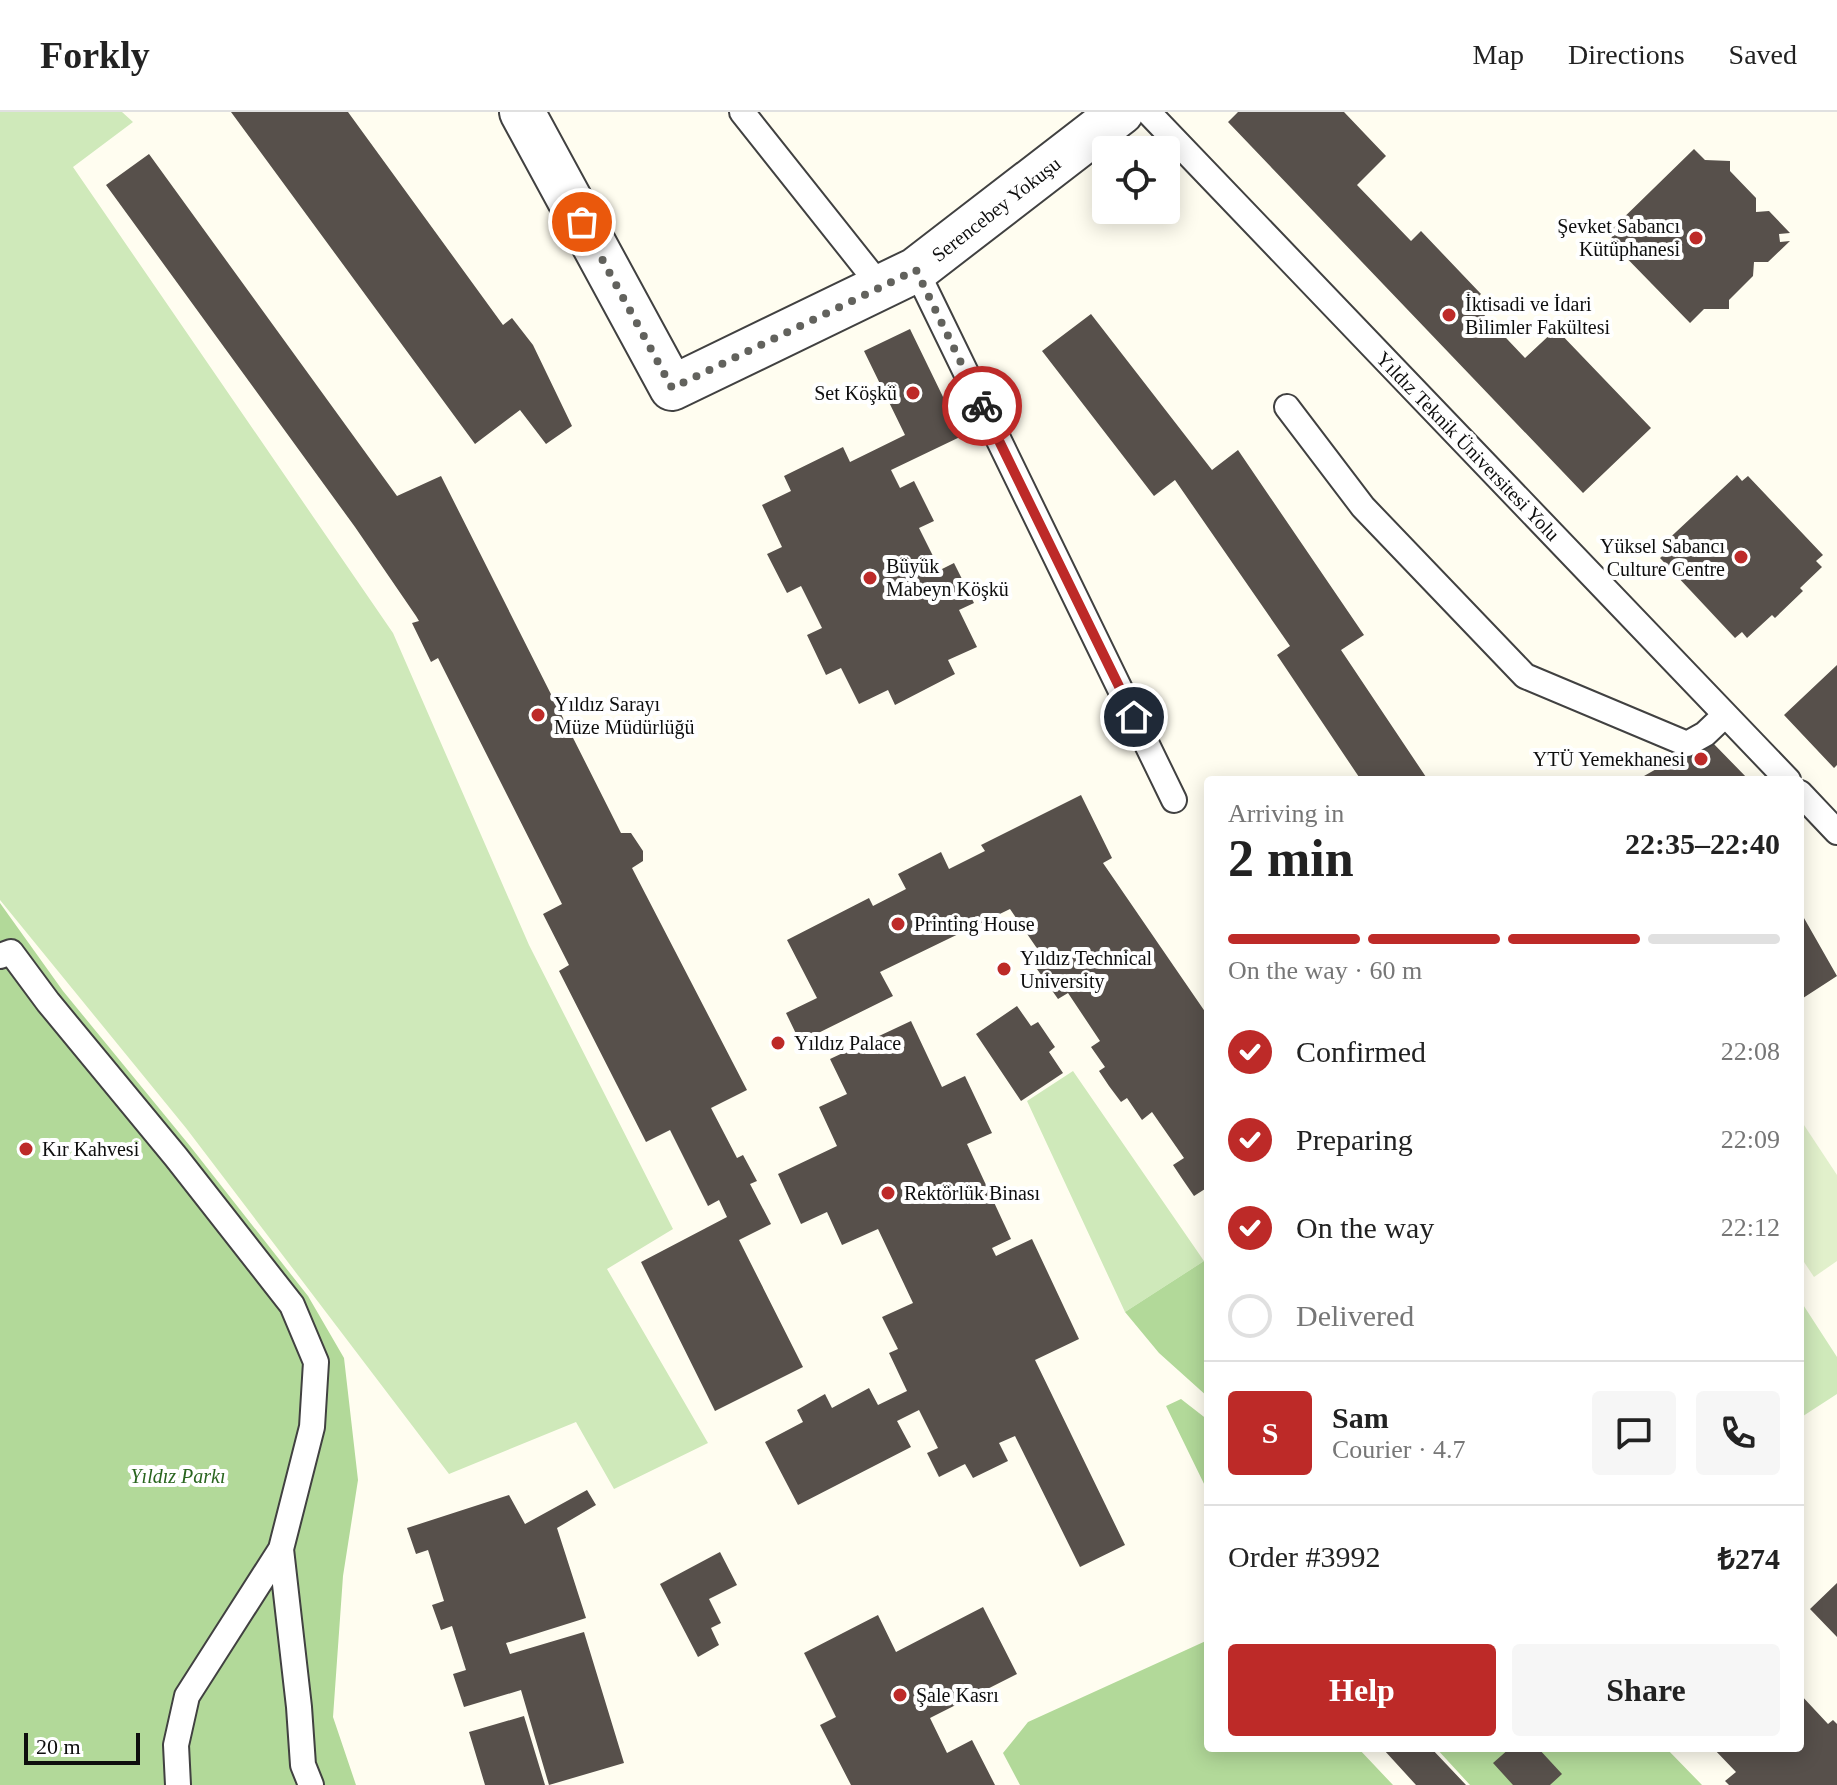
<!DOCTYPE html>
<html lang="en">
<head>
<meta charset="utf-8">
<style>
	:root { --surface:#fff; --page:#f6f6f6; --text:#222; --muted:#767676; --line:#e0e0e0; --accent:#bd2a28 }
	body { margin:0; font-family:Georgia,serif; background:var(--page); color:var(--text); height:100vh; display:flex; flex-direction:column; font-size:30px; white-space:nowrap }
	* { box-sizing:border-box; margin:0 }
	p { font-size:26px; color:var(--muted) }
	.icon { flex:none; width:44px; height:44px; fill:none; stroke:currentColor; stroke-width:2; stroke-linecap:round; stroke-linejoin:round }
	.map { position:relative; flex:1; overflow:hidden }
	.drawer { position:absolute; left:1204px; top:664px; width:600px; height:976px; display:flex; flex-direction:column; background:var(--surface); border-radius:8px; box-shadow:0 4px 20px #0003 }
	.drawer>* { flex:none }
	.tools { position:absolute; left:1092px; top:24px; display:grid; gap:16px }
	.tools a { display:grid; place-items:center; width:88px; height:88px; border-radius:8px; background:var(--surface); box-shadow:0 4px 20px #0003; font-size:40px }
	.scale { position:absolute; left:24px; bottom:20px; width:116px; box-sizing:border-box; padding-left:8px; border:4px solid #0e0e0e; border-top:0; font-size:22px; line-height:28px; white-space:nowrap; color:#0e0e0e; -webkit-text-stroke:6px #fff; paint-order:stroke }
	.pin { position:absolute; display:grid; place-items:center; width:68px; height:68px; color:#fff; margin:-34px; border:4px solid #fff; border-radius:50%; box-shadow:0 2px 8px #0007 }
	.courier { position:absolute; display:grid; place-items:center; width:80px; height:80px; margin:-40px; border:6px solid #bd2a28; border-radius:50%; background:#fff; color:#222; box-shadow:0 2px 10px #0007 }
	.overview em { font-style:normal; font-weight:600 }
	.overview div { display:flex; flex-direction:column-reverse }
	.overview { display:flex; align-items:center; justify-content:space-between; height:136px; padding:0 24px }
	h1 { font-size:52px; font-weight:600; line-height:60px }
	.bar { display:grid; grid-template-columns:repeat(4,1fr); gap:12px 8px; align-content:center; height:96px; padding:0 24px }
	.bar i { height:10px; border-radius:6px; background:var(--line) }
	.bar .on { background:var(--accent) }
	.bar p { grid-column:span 4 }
	.line { display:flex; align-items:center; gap:20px; padding:0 24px; border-top:2px solid var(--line) }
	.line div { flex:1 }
	.round { display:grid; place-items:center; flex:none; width:84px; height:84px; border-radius:8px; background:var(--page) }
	ol { padding:0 24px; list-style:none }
	li { display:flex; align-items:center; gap:24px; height:88px }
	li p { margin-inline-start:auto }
	li .icon { padding:8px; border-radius:50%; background:var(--accent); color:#fff; stroke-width:4 }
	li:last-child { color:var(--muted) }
	li i { width:44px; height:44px; border:4px solid var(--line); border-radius:50% }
	.button { display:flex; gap:16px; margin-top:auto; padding:16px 24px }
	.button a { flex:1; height:92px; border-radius:8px; background:var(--accent); color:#fff; font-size:32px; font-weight:600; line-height:92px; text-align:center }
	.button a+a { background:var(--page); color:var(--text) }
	header { display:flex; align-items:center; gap:48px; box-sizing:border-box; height:112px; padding:0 40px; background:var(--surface); border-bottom:2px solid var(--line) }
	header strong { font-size:38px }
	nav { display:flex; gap:44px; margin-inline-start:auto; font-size:28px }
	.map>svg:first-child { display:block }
</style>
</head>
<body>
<header>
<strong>Forkly</strong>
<nav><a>Map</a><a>Directions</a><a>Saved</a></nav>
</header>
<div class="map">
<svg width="1837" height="1673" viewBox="0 0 1837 1673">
	<rect width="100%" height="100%" fill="#fffdf0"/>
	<path fill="#cfe9ba" d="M0 0H122L133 10 73 55 393 521 529 833 673 1117 607 1157 708 1331 614 1377 576 1310 449 1362 186 1016 0 788Z
		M1073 959 1204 1149 1125 1200 1027 989Z
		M1800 1188 1837 1245V1282L1800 1306Z"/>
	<path fill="#b2d999" d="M0 791 63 879 190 1034 308 1184 344 1246 358 1368 343 1464 333 1605 356 1673H0Z
		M1204 1149 1208 1154V1285L1159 1241 1125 1200Z
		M1181 1287 1208 1308V1380L1166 1294Z
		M1208 1528V1636H1358L1393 1673H1020L1003 1641 1028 1610Z
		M1436 1636H1666L1702 1673H1470Z"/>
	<path fill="#e1f0cb" d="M1800 1007 1837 1063V1149L1814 1165 1800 1144Z"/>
	<path fill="#57504b" d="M231 0H348L503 213 512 206 533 233 572 314 546 332 520 298 475 332Z
		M1238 0H1344L1386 44 1357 73 1411 129 1421 119 1481 182 1472 190 1525 246 1556 217 1651 316 1583 381 1228 10Z
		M1694 37 1705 48 1730 49V59L1756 86V100L1769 99 1790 121 1779 122 1780 130 1790 129 1768 150H1754L1753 164 1729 188V197H1704L1690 211 1611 130 1613 116Z
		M149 42 397 384 441 364 621 721H631L643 739V749L632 756 747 978 711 996 737 1046 743 1043 757 1069 750 1072 771 1112 739 1128 803 1255 715 1299 641 1150 727 1105 719 1088 708 1094 670 1018 646 1030 559 859 569 853 543 802 562 792 438 546 431 550 412 511 419 509 416 504 355 415 106 73Z
		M1091 202 1212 358 1238 338 1364 523 1341 538 1428 668H1361L1277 543 1290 534 1175 368 1154 384 1042 239Z
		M910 217 962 324 891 358 900 376 914 369 934 409 919 416 940 458 954 451 974 491 959 498 977 535 948 548 955 562 895 593 888 578 859 592 841 556 826 563 807 523 822 516 801 474 787 481 767 442 782 435 762 393 791 379 784 364 843 335 850 350 905 323 864 239Z
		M1737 363 1742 369 1748 364 1823 443 1816 449 1822 455 1800 476 1803 479 1775 506 1772 503 1747 526 1742 520 1735 526 1660 446 1667 440 1661 434Z
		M1837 553V653L1834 656 1784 603Z
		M1709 627 1749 668H1637Z
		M1081 683 1112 746 1103 751 1208 904V1082L1205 1077 1194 1084 1183 1068 1173 1053 1184 1046 1152 1000 1142 1008 1127 986 1121 990 1109 974 1099 959 1105 955 1091 935 1100 929 1068 881 1058 887 1037 857 1047 851 1010 797 880 860 893 884 800 930 786 901 817 886 787 828 869 786 873 794 906 777 898 762 941 740 949 757 985 739 981 733Z
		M1800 799 1837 864 1800 888Z
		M1017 894 1031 914 1038 910 1055 935 1049 940 1063 961 1021 989 976 922Z
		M911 909 942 975 965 964 992 1021 967 1032 1011 1127 992 1136 996 1144 1032 1127 1079 1227 1035 1248 1125 1433 1080 1455 1015 1324 999 1331 1008 1349 973 1366 965 1352 939 1365 927 1341 938 1336 919 1298 897 1309 911 1335 798 1393 765 1330 803 1310 797 1298 825 1282 832 1296 869 1276 878 1293 907 1279 889 1241 898 1237 882 1205 913 1191 878 1117 842 1133 827 1100 801 1112 778 1062 837 1034 819 995 847 982 830 947Z
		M587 1378 596 1393 557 1416 586 1506 506 1531 510 1542 584 1520 624 1651 549 1673 521 1578 464 1595 453 1562 466 1558 452 1514 441 1518 432 1493 444 1489 428 1438 416 1442 407 1416 509 1383 525 1412Z
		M720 1440 737 1473 709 1487 721 1511 711 1516 719 1533 698 1545 660 1472Z
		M1837 1471V1525L1810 1497Z
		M983 1495 1017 1562 930 1606 947 1641 972 1628 995 1673H851L820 1613 836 1605 804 1541 878 1503 896 1540Z
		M1800 1582 1828 1612 1833 1608 1837 1612V1673H1729L1725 1669 1736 1660 1713 1636H1800Z
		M524 1604 545 1673H485L469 1620Z
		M1386 1636H1431L1466 1673H1416L1384 1638Z
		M1510 1636H1538L1562 1662 1550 1673H1513L1493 1651Z"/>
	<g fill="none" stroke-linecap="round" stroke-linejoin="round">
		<g stroke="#414141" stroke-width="28">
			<path id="service" d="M742 0 881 175
				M1148 0 1788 668
				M916 158 1174 688
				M1287 295 1363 395 1525 564 1687 632 1705 622 1725 603
				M1800 681 1837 720
				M0 844 11 840 48 890 176 1045 292 1193 316 1250 312 1315 281 1437 187 1584 176 1633 178 1673
				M281 1437 299 1595 303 1653 311 1673"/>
		</g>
		<g stroke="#414141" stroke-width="48">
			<path id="minor" d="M522 0 672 276 916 158 1121 0"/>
		</g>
		<use href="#service" stroke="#fff" stroke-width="24"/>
		<use href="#minor" stroke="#fff" stroke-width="44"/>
	</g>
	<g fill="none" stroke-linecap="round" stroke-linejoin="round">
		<path stroke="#62625d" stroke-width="8" stroke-dasharray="0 14.4" d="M582 110 672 276 916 158 982 294"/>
		<path stroke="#bd2a28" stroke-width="10" d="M982 294 1134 605"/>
	</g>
	<g fill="#bd2a28" stroke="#fff" stroke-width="3">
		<circle cx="1696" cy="126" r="8"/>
		<circle cx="1449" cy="203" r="8"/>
		<circle cx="913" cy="281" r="8"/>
		<circle cx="1741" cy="445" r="8"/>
		<circle cx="870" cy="466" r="8"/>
		<circle cx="538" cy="603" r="8"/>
		<circle cx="1701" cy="647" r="8"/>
		<circle cx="898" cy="812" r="8"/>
		<circle cx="1004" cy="857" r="8"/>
		<circle cx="778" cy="931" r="8"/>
		<circle cx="26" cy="1037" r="8"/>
		<circle cx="888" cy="1081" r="8"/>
		<circle cx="900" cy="1583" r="8"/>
	</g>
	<g text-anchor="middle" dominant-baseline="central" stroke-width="8" stroke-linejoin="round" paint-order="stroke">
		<g font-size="20" fill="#0e0e0e" stroke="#fff">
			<text transform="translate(996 97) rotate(-38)">Serencebey Yokuşu</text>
			<text transform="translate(1468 334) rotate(46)">Yıldız Teknik Üniversitesi Yolu</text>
		</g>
		<g font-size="20" fill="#0e0e0e" stroke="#fff" text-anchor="start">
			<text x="1680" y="114" text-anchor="end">Şevket Sabancı<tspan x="1680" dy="23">Kütüphanesi</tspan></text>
			<text x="1465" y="192">İktisadi ve İdari<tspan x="1465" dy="23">Bilimler Fakültesi</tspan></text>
			<text x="897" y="281" text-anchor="end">Set Köşkü</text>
			<text x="1725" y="434" text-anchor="end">Yüksel Sabancı<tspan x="1725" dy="23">Culture Centre</tspan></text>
			<text x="886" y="454">Büyük<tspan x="886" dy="23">Mabeyn Köşkü</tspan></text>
			<text x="554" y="592">Yıldız Sarayı<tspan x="554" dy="23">Müze Müdürlüğü</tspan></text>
			<text x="1685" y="647" text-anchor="end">YTÜ Yemekhanesi</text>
			<text x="914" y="812">Printing House</text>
			<text x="1020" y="846">Yıldız Technical<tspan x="1020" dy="23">University</tspan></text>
			<text x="794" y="931">Yıldız Palace</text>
			<text x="42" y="1037">Kır Kahvesi</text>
			<text x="904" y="1081">Rektörlük Binası</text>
			<text x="916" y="1583">Şale Kasrı</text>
		</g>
		<g font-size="20" font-style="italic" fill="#29651f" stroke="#fff">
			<text x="178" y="1364">Yıldız Parkı</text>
		</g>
	</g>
</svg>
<div class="tools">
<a><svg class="icon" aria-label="locate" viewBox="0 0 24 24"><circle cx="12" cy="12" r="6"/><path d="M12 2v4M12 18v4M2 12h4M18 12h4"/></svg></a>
</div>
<div class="scale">20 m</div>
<div class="pin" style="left:582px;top:110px;background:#ea580c"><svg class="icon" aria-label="bag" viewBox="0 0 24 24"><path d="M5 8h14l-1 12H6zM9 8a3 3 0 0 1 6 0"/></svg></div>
<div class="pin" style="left:1134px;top:605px;background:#1f2937"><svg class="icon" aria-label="home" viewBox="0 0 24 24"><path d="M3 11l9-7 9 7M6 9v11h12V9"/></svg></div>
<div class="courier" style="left:982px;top:294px"><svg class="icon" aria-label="bike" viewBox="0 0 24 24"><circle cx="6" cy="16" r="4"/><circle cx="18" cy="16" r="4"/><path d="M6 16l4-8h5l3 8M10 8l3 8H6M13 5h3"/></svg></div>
<section class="drawer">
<div class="overview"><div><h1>2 min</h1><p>Arriving in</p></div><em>22:35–22:40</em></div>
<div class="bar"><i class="on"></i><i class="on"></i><i class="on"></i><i></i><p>On the way · 60 m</p></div>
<ol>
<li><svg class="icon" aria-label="check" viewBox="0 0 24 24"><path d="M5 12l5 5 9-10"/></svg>Confirmed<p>22:08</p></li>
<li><svg class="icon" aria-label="check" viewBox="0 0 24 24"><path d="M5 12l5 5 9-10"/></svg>Preparing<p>22:09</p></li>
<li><svg class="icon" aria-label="check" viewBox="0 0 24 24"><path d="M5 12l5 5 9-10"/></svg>On the way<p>22:12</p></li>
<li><i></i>Delivered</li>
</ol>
<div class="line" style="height:144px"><b class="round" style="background:var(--accent);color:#fff">S</b><div><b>Sam</b><p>Courier · 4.7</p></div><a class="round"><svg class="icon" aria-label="chat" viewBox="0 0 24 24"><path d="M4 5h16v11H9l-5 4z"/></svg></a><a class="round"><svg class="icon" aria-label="phone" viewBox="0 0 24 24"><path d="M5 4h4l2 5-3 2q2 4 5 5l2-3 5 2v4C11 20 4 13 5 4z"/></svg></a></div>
<div class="line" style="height:104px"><div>Order #3992</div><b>₺274</b></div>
<div class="button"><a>Help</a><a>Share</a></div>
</section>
</div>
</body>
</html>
